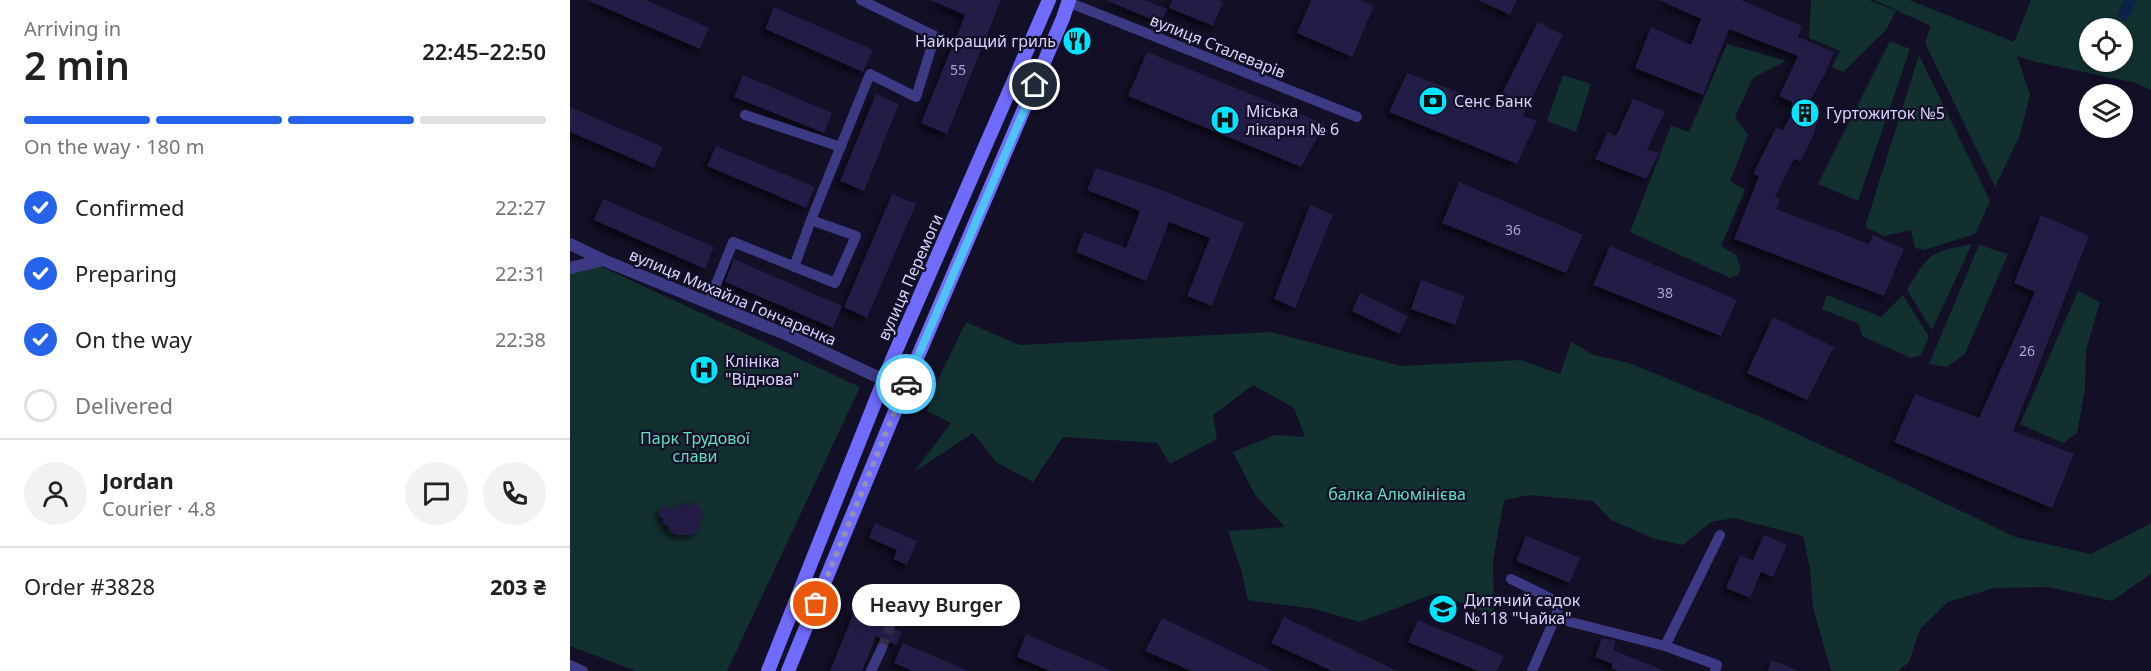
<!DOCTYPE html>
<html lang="en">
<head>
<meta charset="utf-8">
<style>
	:root { --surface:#fff; --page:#f2f2f2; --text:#202124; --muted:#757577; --line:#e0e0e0; --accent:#2563eb }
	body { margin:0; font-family:"Noto Sans",sans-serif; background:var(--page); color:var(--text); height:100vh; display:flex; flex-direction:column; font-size:22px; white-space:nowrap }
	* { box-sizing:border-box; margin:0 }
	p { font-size:20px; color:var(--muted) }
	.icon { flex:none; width:33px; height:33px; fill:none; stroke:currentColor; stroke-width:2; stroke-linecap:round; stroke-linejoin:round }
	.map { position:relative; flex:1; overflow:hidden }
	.drawer { display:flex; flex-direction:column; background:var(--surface); width:570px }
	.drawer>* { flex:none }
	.buttons { position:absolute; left:1509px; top:18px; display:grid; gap:12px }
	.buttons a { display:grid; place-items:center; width:54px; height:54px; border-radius:50%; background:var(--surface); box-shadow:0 3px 9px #0003; font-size:30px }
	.pin { position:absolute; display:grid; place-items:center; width:51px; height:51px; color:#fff; margin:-26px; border:3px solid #fff; border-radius:50%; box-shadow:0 2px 6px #0007 }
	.courier { position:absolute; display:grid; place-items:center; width:60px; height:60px; margin:-30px; border:4px solid #4fc3f7; border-radius:50%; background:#fff; color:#222; box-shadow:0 2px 8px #0007 }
	.bubble { position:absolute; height:42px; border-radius:21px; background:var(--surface); box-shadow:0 3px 9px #0003; font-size:20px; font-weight:600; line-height:42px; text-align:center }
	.headline em { font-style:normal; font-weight:600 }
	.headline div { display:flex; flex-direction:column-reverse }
	.headline { display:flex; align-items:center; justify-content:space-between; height:102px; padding:0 24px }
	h1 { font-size:39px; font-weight:600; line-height:45px }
	.bar { display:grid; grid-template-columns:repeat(4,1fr); gap:9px 6px; align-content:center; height:72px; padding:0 24px }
	.bar i { height:8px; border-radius:4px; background:var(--line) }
	.bar .on { background:var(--accent) }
	.bar p { grid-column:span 4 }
	.line { display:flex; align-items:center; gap:15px; padding:0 24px; border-top:2px solid var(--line) }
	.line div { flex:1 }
	.round { display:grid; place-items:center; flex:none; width:63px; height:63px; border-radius:32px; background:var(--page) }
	ol { padding:0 24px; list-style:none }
	li { display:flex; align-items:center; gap:18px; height:66px }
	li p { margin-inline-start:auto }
	li .icon { padding:6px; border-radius:50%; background:var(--accent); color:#fff; stroke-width:4 }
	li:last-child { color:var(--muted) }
	li i { width:33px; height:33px; border:3px solid var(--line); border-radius:50% }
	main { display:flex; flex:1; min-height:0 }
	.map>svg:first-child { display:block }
</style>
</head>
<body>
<main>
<section class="drawer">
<div class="headline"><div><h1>2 min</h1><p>Arriving in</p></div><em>22:45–22:50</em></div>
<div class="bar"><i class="on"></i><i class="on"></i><i class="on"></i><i></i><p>On the way · 180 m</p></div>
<ol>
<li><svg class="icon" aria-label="check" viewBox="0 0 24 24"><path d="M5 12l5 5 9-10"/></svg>Confirmed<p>22:27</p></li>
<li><svg class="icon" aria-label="check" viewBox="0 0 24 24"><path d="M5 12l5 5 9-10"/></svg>Preparing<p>22:31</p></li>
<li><svg class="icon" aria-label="check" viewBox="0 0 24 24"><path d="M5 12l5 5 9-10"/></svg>On the way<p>22:38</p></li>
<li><i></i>Delivered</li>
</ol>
<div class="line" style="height:108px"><a class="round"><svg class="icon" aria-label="person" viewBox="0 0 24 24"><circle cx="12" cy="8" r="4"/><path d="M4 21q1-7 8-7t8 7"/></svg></a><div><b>Jordan</b><p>Courier · 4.8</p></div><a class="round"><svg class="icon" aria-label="chat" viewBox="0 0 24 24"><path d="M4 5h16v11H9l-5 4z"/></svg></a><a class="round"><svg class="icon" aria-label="phone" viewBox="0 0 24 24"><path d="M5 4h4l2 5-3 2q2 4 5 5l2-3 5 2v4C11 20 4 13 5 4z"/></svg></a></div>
<div class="line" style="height:78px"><div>Order #3828</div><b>203 ₴</b></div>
</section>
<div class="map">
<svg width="1581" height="671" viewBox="0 0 1581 671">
	<defs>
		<filter id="shadow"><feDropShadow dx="-4" dy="4" stdDeviation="3" flood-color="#0009"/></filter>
	</defs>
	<rect width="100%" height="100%" fill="#130f26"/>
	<path fill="#12302f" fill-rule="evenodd" d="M1241 0H1299L1326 11 1316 30 1273 72 1262 67 1270 51 1239 38Z
		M1304 0H1339L1444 42 1461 0H1581V90L1566 83 1466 62 1447 56 1460 95 1450 135 1425 187 1355 43 1361 26ZM1520 28H1552V62H1520Z
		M1320 41 1340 49 1288 201 1248 184Z
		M1157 44 1216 61 1183 78 1165 117 1178 135 1160 181 1175 190 1151 246 1166 255 1171 269 1168 275 1160 278 1060 232 1101 126 1119 132Z
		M1349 55 1420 201 1405 234 1354 250 1345 248 1341 230 1314 236 1295 227Z
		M993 75 1021 84 1006 132 977 121Z
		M1402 244 1362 330 1337 290C1359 254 1359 252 1402 244Z
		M1409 245 1438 254 1395 354 1377 367 1359 364Z
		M28 265 290 387 157 671H66L0 646V272Z
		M1508 291 1530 302 1516 350 1515 389 1507 433 1493 443 1450 424Z
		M1257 295 1311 317 1333 295 1359 337 1351 355 1341 358 1292 336 1289 324 1252 309Z
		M396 322 450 345 701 332 831 366 951 360 990 374 1001 342 1024 355 1059 363 1193 418 1333 483 1445 537 1521 554 1581 523V574L1542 601 1478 587 1424 588 1378 602 1350 629 1339 662 1328 671H1261L1243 608 1240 569 1233 536 1164 518 1141 522 1113 545 1085 539 1041 520 1023 501 959 495 934 500 923 561 924 616 866 593 790 622 745 609 678 600 671 569 658 531 715 527 685 495 663 452 705 435 735 437 724 408 683 385 643 415 647 439 600 464 587 443 493 437 463 482 426 462 403 433 344 472 381 423 357 411 366 384Z"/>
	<path fill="#0c2248" d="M1554 0H1567L1557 21 1546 16Z"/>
	<path fill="#241b47" filter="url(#shadow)" d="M17 0H76L139 28 130 49Z
		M360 0H431L377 134 351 123 395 15Z
		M535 0H575L597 9 591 23Z
		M602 0H648L653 2 643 26 599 8Z
		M741 0H791L804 6 782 57 727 33Z
		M908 0H947L940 15Z
		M1089 0H1171L1232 26 1228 37 1264 52 1255 74 1238 104 1250 111 1244 134 1231 161 1224 159 1205 197 1210 199 1206 209 1299 244 1303 235 1334 249 1314 296 1164 239 1189 176 1183 174 1206 128 1213 130 1221 114 1222 102 1209 96 1228 56 1159 29 1133 95 1065 68 1081 27 1121 45 1131 19Z
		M204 7 303 50 293 72 195 29Z
		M968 22 993 35 953 116 967 121 947 164 819 112 837 73 926 106Z
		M577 52 755 124 731 167 558 96Z
		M173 75 262 113 254 133 164 97Z
		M306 94 329 104 294 191 270 181Z
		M1063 99 1095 112 1077 150 1089 153 1076 179 1025 159 1038 132 1046 136Z
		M0 107 93 147 84 168 0 132Z
		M146 146 245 187 236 208 137 166Z
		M526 168 581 186 674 223 642 306 617 296 640 238 599 222 576 281 506 252 514 232 556 248 570 211 517 190Z
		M889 182 1013 235 996 273 872 223Z
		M322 194 346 204 297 318 274 307Z
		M33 199 144 247 135 269 24 220Z
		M740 205 763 215 725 308 704 299Z
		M1471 215 1519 236 1443 431 1504 454 1482 508 1324 442 1345 394 1409 418 1465 292 1444 283Z
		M1040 246 1167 300 1151 336 1023 285Z
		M164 259 272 306 263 328 155 282Z
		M851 280 895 296 885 325 841 309Z
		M790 293 838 316 829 334 782 311Z
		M1203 317 1264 347 1237 400 1177 373Z
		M123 501 132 510 133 517 131 518 129 528 124 535H106L98 530 99 527 92 523 94 519 88 515 93 505 100 510 103 506 107 509 112 502 117 507Z
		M305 523 347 541 337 565 323 559 327 550 299 538Z
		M1194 535 1217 545 1203 577 1191 572 1180 598 1156 588 1170 555 1183 560Z
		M956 536 1010 558 1000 583 946 561Z
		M284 612 332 632 326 645 306 636 292 671H260Z
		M714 617 827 671H762L701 643Z
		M592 618 703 671H621L575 651Z
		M848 620 934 656 927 671H908L838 642Z
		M456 634 543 671H480L447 657Z
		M1032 638 1046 641 1043 650 1095 671H1048L1041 668 1043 664 1025 657Z
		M333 643 399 671H342L324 663Z
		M1201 660 1227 670V671H1198Z"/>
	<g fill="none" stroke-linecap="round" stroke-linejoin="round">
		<path stroke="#312d47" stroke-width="10" stroke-dasharray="10 5" stroke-linecap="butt" d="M312 648 325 613"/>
		<path stroke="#3d3a85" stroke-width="10" d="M498 2 787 117
			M175 115 271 147
			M224 267 241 220
			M139 302 163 242 265 283 286 236 241 220 300 74 346 97 365 36 291 0
			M941 579 990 603 985 618
			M1095 646 1147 665 1145 671
			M0 665 13 671
			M301 671 312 648
			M962 671 985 618 1095 646 1150 535"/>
		<path stroke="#3d3a85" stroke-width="12" d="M0 244 33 260 220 336 314 380
			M0 268 33 260"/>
		<path stroke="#6f6bff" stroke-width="14" d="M198 671 321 362 479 0
			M218 671 342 370 493 18 499 0"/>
	</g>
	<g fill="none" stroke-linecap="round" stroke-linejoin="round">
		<path stroke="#948fb3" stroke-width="6" stroke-dasharray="0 10.8" d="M246 604 336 384"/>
		<path stroke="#4fc3f7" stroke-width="8" d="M336 384 465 85"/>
	</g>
	<defs>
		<g id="restaurant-disc" transform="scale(1.5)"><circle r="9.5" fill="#00e5ff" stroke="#130f26"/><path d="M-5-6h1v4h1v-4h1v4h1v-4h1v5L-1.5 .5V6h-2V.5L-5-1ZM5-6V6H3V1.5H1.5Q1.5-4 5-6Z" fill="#111"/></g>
		<g id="bank-disc" transform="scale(1.5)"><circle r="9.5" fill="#00e5ff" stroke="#130f26"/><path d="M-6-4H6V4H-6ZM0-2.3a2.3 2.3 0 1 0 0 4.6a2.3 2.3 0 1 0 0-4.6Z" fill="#111"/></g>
		<g id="building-disc" transform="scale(1.5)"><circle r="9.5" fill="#00e5ff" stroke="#130f26"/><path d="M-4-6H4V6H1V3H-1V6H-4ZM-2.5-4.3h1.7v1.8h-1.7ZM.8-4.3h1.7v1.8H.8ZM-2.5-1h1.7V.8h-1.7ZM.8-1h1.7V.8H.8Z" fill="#111"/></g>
		<g id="hospital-disc" transform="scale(1.5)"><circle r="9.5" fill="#00e5ff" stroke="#130f26"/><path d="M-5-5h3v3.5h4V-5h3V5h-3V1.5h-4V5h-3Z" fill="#111"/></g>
		<g id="school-disc" transform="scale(1.5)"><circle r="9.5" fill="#00e5ff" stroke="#130f26"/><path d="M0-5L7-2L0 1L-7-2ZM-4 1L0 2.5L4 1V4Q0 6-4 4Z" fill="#111"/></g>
	</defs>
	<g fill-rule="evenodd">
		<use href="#restaurant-disc" x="507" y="41"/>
		<use href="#bank-disc" x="863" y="101"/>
		<use href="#building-disc" x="1235" y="113"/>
		<use href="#hospital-disc" x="655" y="120"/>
		<use href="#hospital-disc" x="134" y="370"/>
		<use href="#school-disc" x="873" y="609"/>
	</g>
	<g text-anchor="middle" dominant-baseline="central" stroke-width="4.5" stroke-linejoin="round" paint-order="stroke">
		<g font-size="14" fill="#aca6d1">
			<text x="388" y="69">55</text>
			<text x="943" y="229">36</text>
			<text x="1095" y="292">38</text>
			<text x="1457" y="350">26</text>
		</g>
		<g font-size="16" fill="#d9d4ff" stroke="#130f26" text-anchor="start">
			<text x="486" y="41" text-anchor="end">Найкращий гриль</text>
			<text x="884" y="101">Сенс Банк</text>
			<text x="676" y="111">Мiська<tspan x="676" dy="18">лiкарня № 6</tspan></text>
			<text x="1256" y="113">Гуртожиток №5</text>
			<text x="155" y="361">Клініка<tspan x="155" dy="18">"Віднова"</tspan></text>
			<text x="894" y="600">Дитячий садок<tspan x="894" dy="18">№118 "Чайка"</tspan></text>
		</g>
		<g font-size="16" fill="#d9d4ff" stroke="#130f26">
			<text transform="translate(648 46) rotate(22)">вулиця Сталеварів</text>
			<text transform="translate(340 277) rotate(-66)">вулиця Перемоги</text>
			<text transform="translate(163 297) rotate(23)">вулиця Михайла Гончаренка</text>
		</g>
		<g font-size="16" fill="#5fe0c0" stroke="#130f26">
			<text x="125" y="438">Парк Трудової<tspan x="125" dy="18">слави</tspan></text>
			<text x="827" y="494">балка Алюмінієва</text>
		</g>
	</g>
</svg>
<div class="buttons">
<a><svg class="icon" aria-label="locate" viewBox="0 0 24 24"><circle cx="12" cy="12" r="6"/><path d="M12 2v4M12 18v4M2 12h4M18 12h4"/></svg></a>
<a><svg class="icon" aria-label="layers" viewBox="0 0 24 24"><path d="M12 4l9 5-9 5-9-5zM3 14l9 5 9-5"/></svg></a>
</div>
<div class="pin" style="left:246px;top:604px;background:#ea580c"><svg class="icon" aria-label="bag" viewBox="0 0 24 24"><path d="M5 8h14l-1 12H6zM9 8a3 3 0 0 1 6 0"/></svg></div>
<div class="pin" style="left:465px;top:85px;background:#1f2937"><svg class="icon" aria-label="home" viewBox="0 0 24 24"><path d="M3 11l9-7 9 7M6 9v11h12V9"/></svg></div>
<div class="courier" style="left:336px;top:384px"><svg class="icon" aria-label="car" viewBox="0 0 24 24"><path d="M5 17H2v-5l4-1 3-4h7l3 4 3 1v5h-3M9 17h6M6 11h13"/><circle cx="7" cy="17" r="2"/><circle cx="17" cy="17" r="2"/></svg></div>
<div class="bubble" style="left:282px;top:584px;width:168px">Heavy Burger</div>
</div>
</main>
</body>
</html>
